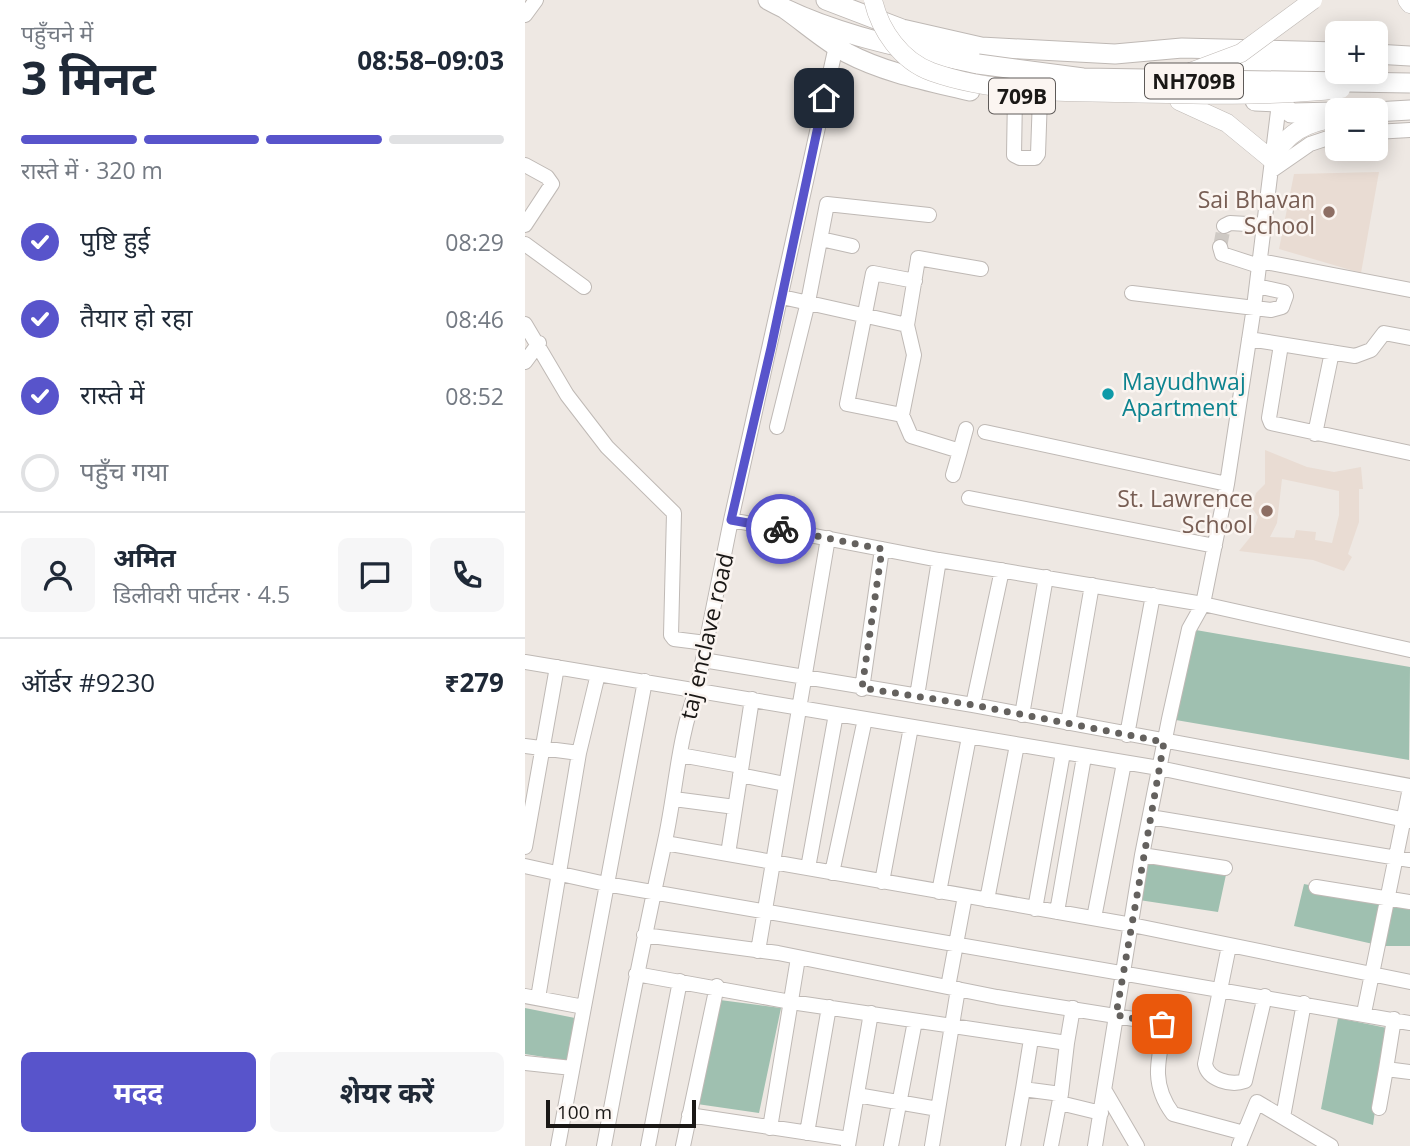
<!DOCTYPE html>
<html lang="hi">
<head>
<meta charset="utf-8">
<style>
	:root { --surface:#fff; --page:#f6f6f7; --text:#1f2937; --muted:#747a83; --line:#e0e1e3; --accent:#5854cb }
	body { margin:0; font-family:"Open Sans","Noto Sans Devanagari",sans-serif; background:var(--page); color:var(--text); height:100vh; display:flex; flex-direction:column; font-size:26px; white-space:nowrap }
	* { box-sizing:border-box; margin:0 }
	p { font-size:23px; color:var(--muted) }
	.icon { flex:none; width:38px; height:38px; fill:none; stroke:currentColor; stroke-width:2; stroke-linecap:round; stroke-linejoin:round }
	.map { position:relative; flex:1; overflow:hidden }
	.side { display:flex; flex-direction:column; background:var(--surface); width:525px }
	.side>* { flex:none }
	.tools { position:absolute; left:800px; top:21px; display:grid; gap:14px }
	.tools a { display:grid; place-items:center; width:63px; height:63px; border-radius:10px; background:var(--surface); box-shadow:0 4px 18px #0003; font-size:35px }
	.scale { position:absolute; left:21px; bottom:18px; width:150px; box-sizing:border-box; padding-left:7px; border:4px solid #1a1816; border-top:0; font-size:19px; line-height:24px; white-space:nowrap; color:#1a1816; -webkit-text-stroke:5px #fbf5f1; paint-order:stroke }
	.pin { position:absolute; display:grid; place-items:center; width:60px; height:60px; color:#fff; margin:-30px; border-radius:14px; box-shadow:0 4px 10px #0006 }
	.courier { position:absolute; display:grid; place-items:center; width:70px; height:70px; margin:-35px; border:5px solid #5854cb; border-radius:50%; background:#fff; color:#222; box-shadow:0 2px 9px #0007 }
	.overview em { font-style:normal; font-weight:700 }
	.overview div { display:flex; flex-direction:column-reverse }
	.overview { display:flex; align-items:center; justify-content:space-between; height:119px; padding:0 21px }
	h1 { font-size:46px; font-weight:700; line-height:52px }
	.bar { display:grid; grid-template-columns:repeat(4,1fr); gap:10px 7px; align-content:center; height:84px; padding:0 21px }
	.bar i { height:9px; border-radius:5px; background:var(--line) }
	.bar .active { background:var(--accent) }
	.bar p { grid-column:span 4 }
	.line { display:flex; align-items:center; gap:18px; padding:0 21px; border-top:2px solid var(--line) }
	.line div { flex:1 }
	.round { display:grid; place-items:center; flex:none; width:74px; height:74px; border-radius:10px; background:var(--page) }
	ol { padding:0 21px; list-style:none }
	li { display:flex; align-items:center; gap:21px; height:77px }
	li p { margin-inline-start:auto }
	li .icon { padding:7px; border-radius:50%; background:var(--accent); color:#fff; stroke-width:4 }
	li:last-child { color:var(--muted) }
	li i { width:38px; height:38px; border:4px solid var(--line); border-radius:50% }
	.primary-button { display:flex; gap:14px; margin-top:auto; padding:14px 21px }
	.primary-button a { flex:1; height:80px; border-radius:10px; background:var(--accent); color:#fff; font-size:28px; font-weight:700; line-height:80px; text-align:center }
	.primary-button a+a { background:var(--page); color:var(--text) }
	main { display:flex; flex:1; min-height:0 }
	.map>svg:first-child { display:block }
</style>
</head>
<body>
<main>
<section class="side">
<div class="overview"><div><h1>3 मिनट</h1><p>पहुँचने में</p></div><em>08:58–09:03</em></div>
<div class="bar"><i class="active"></i><i class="active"></i><i class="active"></i><i></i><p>रास्ते में · 320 m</p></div>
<ol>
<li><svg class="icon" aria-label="check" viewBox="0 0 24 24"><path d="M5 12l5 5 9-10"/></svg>पुष्टि हुई<p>08:29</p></li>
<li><svg class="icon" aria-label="check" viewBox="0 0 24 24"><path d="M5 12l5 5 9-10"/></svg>तैयार हो रहा<p>08:46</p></li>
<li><svg class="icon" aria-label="check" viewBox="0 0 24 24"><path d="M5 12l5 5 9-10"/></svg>रास्ते में<p>08:52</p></li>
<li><i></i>पहुँच गया</li>
</ol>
<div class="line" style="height:126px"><a class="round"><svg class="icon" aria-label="person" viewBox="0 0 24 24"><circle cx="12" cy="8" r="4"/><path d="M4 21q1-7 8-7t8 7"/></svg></a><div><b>अमित</b><p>डिलीवरी पार्टनर · 4.5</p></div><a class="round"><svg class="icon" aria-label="chat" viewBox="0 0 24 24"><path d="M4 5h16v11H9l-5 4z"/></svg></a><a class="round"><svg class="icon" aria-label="phone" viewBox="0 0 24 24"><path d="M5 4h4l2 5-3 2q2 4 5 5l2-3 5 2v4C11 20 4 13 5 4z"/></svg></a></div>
<div class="line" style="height:91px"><div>ऑर्डर #9230</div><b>₹279</b></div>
<div class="primary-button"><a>मदद</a><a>शेयर करें</a></div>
</section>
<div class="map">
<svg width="885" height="1146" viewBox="0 0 885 1146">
	<rect width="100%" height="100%" fill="#eee8e3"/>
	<path fill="#e9dcd3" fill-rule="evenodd" d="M854 172 836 273 754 249 769 174Z
		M740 450 782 467 809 472 836 467 838 489H834V522L823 554 827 557 819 571 788 560 714 551 727 535 733 517 727 508 731 493 740 484ZM757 479 814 491V515L807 543 790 540 791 532 771 530 769 538 745 537 752 523Z"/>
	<path fill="#9fc0b0" d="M665 629 885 667 884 760 645 719Z
		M622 856 702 870 693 912 614 900Z
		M779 884 856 899 848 944 769 926Z
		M866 902 885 903V946H853Z
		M195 1000 256 1008 234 1113 172 1104Z
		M0 1008 50 1018 44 1061 0 1054Z
		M813 1018 862 1028 848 1125 796 1109Z"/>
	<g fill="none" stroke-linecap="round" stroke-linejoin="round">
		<path stroke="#cec9c4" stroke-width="14" stroke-dasharray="14 7" stroke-linecap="butt" d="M695 247 699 226"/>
		<g stroke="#bfb9b5" stroke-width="16">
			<path id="minor" d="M0 15 11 0
				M490 95 489 155 495 158H510L513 154 515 97
				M850 132 885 130
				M0 165 22 177 27 184 0 225
				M746 171 785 144 812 135
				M699 226 705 223 739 225
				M296 239 327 246
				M0 244 59 287
				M695 247 697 254 734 266
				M735 261 885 290
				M390 281 348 273 322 404 377 415 389 355 382 325 393 259V258L456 269
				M607 293 746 310 757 307 761 296 759 292 732 286
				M257 297 382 325
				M0 324 42 395 82 447 149 513 146 635 149 639 181 643
				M724 339 830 356 846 350 859 333 885 338
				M756 345 744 418 746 423 885 453
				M0 362 14 343
				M377 415 386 436 435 451 441 429
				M252 427 283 302 302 204 404 215
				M460 432 702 484
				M790 434 807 352
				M428 475 435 451
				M444 498 690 546
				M206 520 414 560 678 604 885 650
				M178 660 448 705 885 786
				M0 662 634 768 885 821
				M337 689 357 549
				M392 696 414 560
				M448 705 477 570
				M497 715 521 577
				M543 723 567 585
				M602 735 628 595
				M0 746 54 753
				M155 755 216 766
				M215 775 260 784
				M149 799 210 807
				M625 817 885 860
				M140 843 607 925 885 982
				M0 847 32 667
				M203 854 227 699
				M617 855 700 868
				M0 866 81 884 885 1023
				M283 868 311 714
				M307 873 340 719
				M357 882 386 727
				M791 887 885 902
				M414 892 444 737
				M462 900 492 745
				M510 909 538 753
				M532 912 559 757
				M569 918 599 763
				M119 935 253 953 472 997 634 1023 639 1031C632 1063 627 1086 648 1114L719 1133
				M704 946 680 1064C683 1080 706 1086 720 1081L740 996
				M233 951 303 538
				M111 974 266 1002 542 1043 548 1008
				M423 987 440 896
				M0 996 59 1007
				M13 998 54 753 73 674
				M839 1013 885 788
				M869 1019 861 1069 885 1072
				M506 1039 498 1089 536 1094 542 1043
				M0 1063 47 1068
				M580 1091 612 1146
				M332 1095 413 1109
				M535 1103 576 1113
				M854 1108 861 1069
				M164 1115 324 1139
				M758 1117 779 1003
				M245 1128 273 958
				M282 1133 304 1007
				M33 1146 120 681
				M79 1146C98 1044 118 942 140 841 151 791 153 737 172 689L206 520 311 46
				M123 1146 155 981
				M158 1146 192 986
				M323 1146 346 1013
				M366 1146 390 1021
				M407 1146 433 989
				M488 1146 498 1089
				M526 1146 536 1094
				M570 1146 617 855 644 719 664 629 678 604 702 484 729 307 755 95
				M714 1146 732 1102 806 1146"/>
		</g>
		<g stroke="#bfb9b5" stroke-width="19">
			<path id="major" d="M882 0 885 4
				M654 101 702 123 747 160C761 133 781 122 812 118"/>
		</g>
		<g stroke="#bfb9b5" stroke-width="21">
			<path id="highway" d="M243 0C306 35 384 49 453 64
				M301 0 377 29 456 47 590 54 657 48 812 52
				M260 9C280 23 300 41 322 53 360 73 403 81 445 91
				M850 54 885 56
				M689 62 812 65
				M730 101 754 102 766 113 812 112
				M850 112 885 110"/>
		</g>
		<use href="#minor" stroke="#fff" stroke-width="14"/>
		<use href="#major" stroke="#fff" stroke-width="18"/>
		<use href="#highway" stroke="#fff" stroke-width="19"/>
		<g stroke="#bfb9b5" stroke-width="19" stroke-linecap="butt">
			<path id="major-bridge" d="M348 0C355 30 376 61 407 72 466 93 535 92 597 93 671 95 743 97 816 89
				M652 77 716 53 788 0"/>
		</g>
		<g stroke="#bfb9b5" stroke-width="21" stroke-linecap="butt">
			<path id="highway-bridge" d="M453 64 558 78 885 83"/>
		</g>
		<use href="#major-bridge" stroke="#fff" stroke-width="18"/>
		<use href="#highway-bridge" stroke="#fff" stroke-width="19"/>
	</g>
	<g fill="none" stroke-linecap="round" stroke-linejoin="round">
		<path stroke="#64615e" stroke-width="7" stroke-dasharray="0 12.6" d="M256 529 357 549 337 688 448 705 639 742 591 1015 637 1024"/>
		<path stroke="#5854cb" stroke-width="9" d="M256 529 206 520 246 348 299 98"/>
	</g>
	<g fill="#8d6e63" stroke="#fbf5f1" stroke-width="2.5">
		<circle cx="804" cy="212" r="7"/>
		<circle cx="742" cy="511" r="7"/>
	</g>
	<circle fill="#0f9aa8" stroke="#fbf5f1" stroke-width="2.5" cx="583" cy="394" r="7"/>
	<g text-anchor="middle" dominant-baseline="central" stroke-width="5" stroke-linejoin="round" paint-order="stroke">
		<g fill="#fbf5f1" stroke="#5e5a58" stroke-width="2">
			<rect x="620" y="63.5" width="98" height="35" rx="5"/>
			<rect x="464" y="78.5" width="66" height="35" rx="5"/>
		</g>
		<g font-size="21" font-weight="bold" fill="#1a1816">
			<text x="669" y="81">NH709B</text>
			<text x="497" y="96">709B</text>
		</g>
		<g font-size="23" fill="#785e54" stroke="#fbf5f1" text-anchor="end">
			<text x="790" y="199">Sai Bhavan<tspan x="790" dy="26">School</tspan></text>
			<text x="728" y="498">St. Lawrence<tspan x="728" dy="26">School</tspan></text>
		</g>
		<g font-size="23" fill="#0d838f" stroke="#fbf5f1" text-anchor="start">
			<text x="597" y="381">Mayudhwaj<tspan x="597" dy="26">Apartment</tspan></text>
		</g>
		<g font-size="23" fill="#1a1816" stroke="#fbf5f1">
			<text transform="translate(181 636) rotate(-77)">taj enclave road</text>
		</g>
	</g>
</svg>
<div class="tools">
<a>+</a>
<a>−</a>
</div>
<div class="scale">100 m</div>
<div class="pin" style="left:637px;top:1024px;background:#ea580c"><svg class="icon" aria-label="bag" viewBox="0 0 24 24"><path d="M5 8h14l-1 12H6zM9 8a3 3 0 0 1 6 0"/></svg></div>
<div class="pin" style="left:299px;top:98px;background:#1f2937"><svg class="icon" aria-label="home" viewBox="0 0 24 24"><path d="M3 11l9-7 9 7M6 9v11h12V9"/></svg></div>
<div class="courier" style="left:256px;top:529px"><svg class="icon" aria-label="bike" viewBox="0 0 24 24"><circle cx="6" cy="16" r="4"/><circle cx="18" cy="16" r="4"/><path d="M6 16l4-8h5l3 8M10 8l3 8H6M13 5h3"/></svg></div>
</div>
</main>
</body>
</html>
